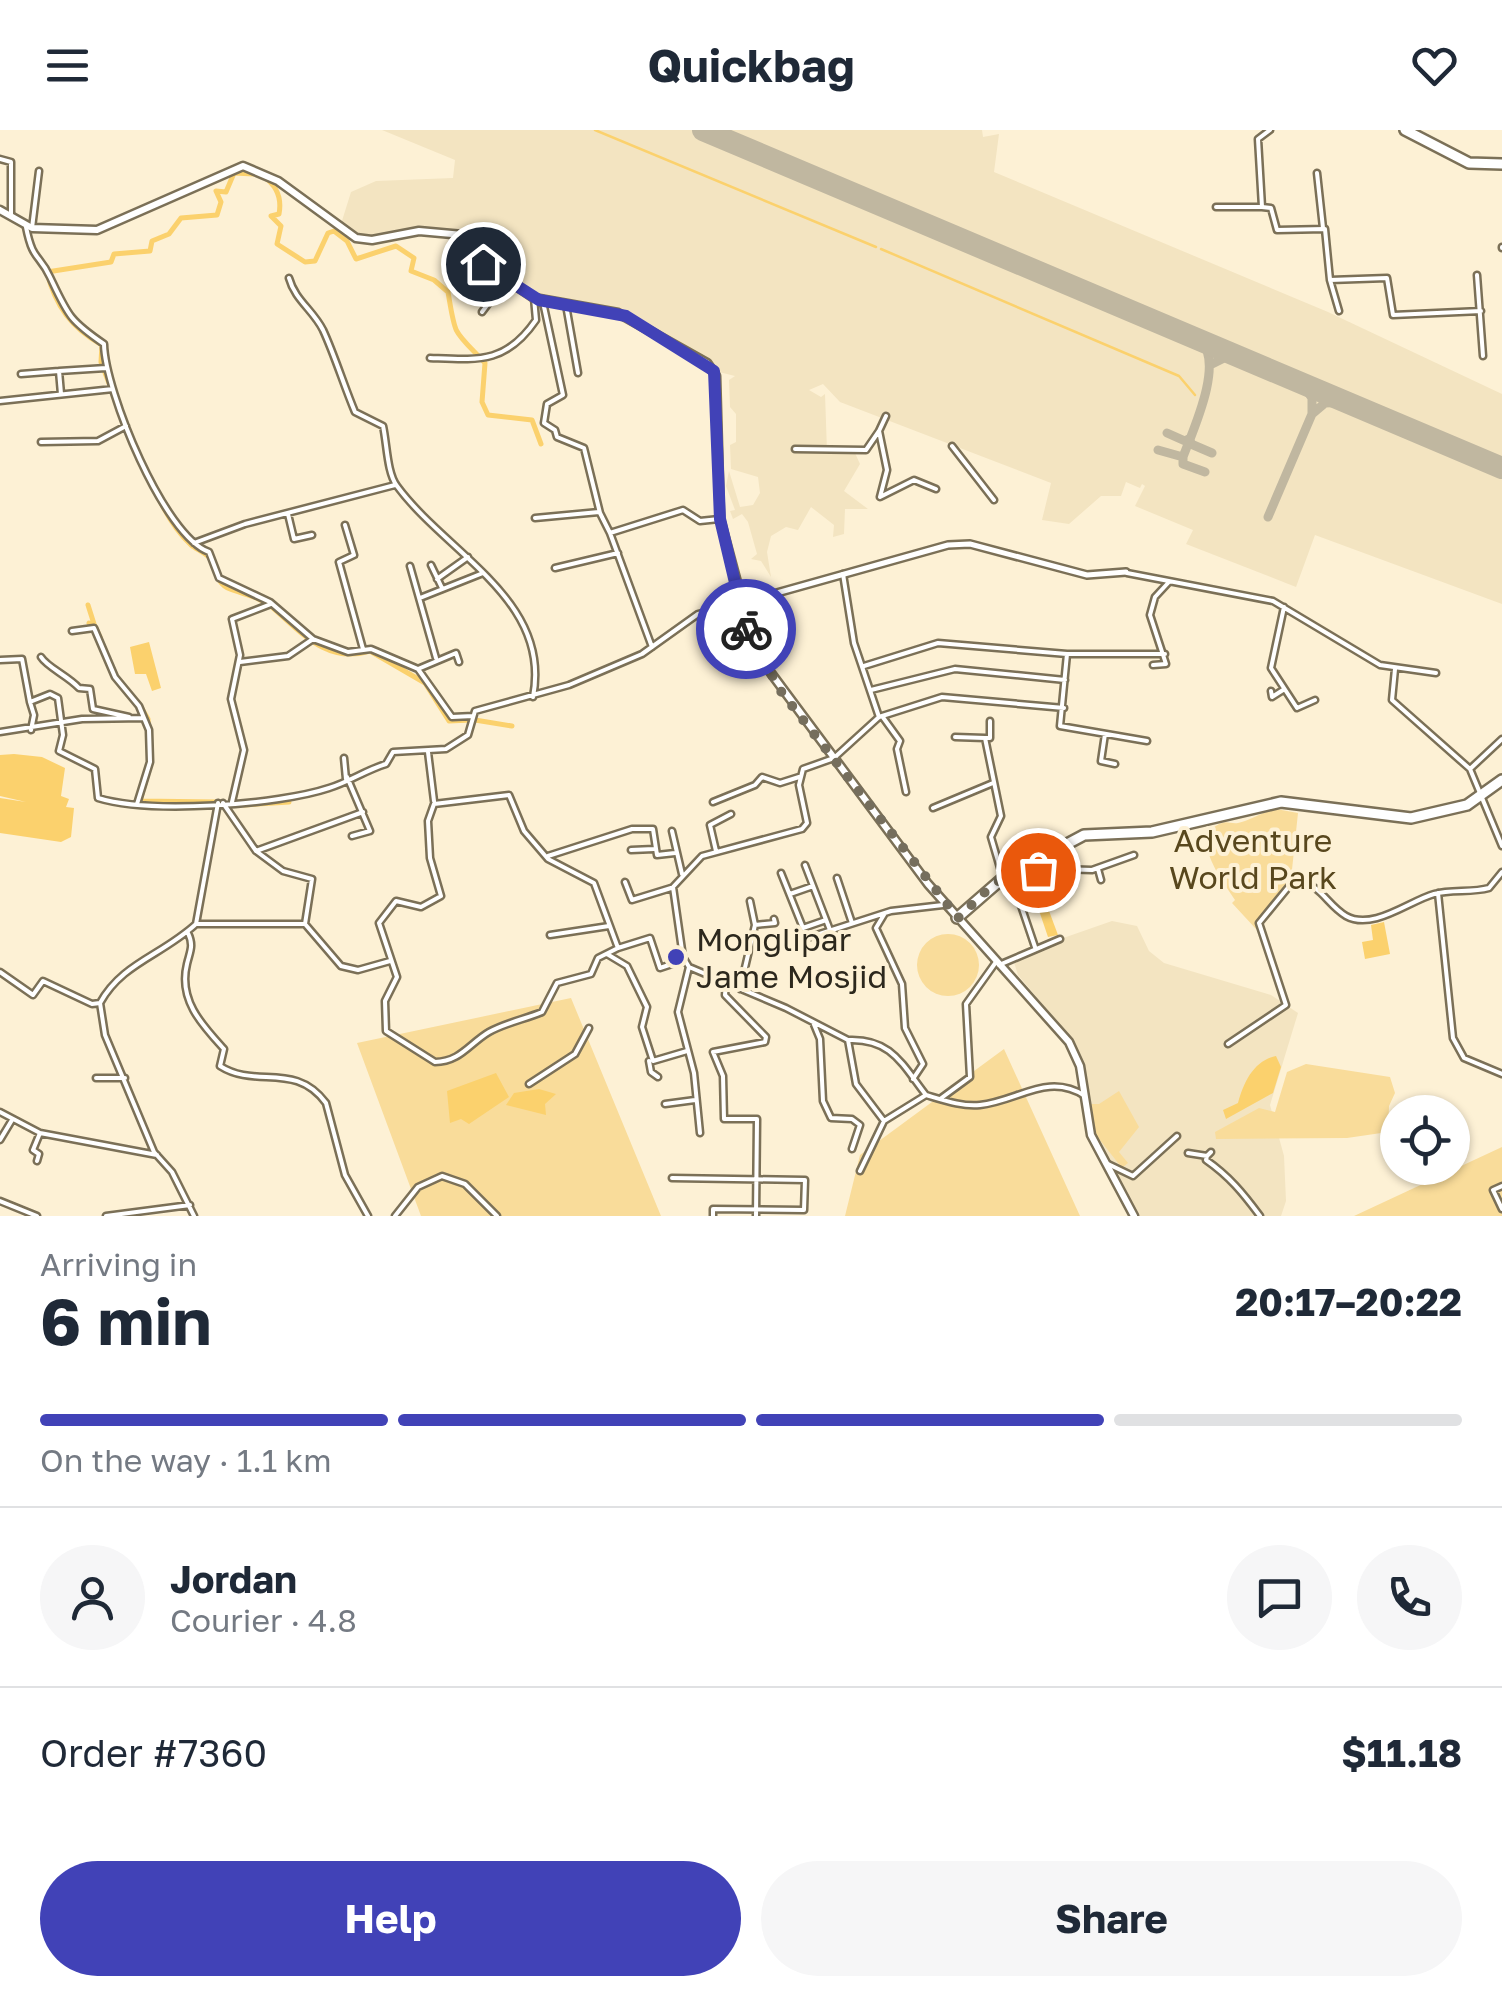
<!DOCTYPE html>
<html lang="en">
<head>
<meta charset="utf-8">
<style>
	:root { --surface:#fff; --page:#f6f6f7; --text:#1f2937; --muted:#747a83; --line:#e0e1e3; --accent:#4142b7 }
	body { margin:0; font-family:"Golos Text",sans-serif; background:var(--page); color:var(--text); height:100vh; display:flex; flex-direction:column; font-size:38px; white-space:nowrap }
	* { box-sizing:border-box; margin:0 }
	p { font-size:32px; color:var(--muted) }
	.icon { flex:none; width:55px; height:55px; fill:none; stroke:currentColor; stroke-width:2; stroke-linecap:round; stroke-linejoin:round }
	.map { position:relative; height:1086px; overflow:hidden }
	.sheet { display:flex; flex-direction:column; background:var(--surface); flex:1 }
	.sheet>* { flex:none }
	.controls { position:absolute; left:1380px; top:965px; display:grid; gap:20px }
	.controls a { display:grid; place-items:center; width:90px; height:90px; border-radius:50%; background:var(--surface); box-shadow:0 2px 8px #0004; font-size:50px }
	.pin { position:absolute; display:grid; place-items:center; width:85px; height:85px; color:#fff; margin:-42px; border:5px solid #fff; border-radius:50%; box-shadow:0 2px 10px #0007 }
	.courier { position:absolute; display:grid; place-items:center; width:100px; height:100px; margin:-50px; border:8px solid #4142b7; border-radius:50%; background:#fff; color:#222; box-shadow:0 2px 12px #0007 }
	.summary em { font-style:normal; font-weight:700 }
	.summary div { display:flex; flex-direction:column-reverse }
	.summary { display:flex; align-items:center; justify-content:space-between; height:170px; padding:0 40px }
	h1 { font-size:65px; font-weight:700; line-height:75px }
	.bar { display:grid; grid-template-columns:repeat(4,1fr); gap:15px 10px; align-content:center; height:120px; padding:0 40px }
	.bar i { height:12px; border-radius:8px; background:var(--line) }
	.bar .active { background:var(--accent) }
	.bar p { grid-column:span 4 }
	.line { display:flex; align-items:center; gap:25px; padding:0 40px; border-top:2px solid var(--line) }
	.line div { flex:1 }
	.round { display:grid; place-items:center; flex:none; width:105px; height:105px; border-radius:52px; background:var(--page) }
	.primary-button { display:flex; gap:20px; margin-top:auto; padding:20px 40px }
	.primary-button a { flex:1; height:115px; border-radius:60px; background:var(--accent); color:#fff; font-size:40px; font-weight:700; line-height:115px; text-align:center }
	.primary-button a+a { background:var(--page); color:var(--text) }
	header { display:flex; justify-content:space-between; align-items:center; height:130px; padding:0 40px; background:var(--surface); font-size:45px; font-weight:700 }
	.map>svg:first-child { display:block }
</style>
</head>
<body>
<header><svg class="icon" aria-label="menu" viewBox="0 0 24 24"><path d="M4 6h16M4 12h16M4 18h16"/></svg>Quickbag<svg class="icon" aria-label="heart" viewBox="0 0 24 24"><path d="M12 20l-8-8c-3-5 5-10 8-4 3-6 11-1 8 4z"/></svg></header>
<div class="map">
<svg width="1502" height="1086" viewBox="0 0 1502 1086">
	<rect width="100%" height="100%" fill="#fdf1d5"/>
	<path fill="#f3e4c1" d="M382 0H982L983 7 999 4 994 42 1328 182 1502 264V474L1315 405 1296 457 1186 414 1193 400 1135 376 1145 356 1142 354 1140 358 1126 352 1121 366H1101L1069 394 1042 390 1051 353 840 272 823 254 809 260 821 267 825 264 827 321 847 319 855 323 860 334 844 361 868 379H845L844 404 833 407 834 395 811 377 798 400 786 397 771 406 767 422 771 447 761 431 751 429 757 424 748 392 742 384 733 389 730 381 735 380 726 356 729 341 740 377 753 375 760 363 758 347 731 339 730 315 736 312V284L730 277 729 250 735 246 719 242 632 188 543 171 488 135 467 101 418 98 366 107 341 94 351 62 376 51 453 48 455 30Z
		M1112 791 1137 796 1149 821 1164 833 1271 865 1298 883 1270 975 1284 1026 1286 1071 1281 1086H1136L1091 1005 1084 935 1071 908 1018 845 1012 826Z"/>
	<path fill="#f9dc9a" d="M1276 679 1298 683 1291 749 1256 799 1232 773 1235 770C1224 753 1186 705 1222 693 1227 691 1232 694 1238 693 1249 691 1262 682 1276 679Z
		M917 835a31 31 0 1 1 62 0a31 31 0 1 1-62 0Z
		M571 868 661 1086H421L357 913Z
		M1004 919 1080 1086H845L860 1025Z
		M1306 934 1390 947 1395 963 1389 976 1388 1002 1347 1008 1216 1009 1215 1002 1259 978 1275 982 1287 942Z
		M1119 961 1139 997 1119 1022 1128 1033 1122 1038 1096 1005 1088 974H1099Z
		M1502 1017V1086H1354Z"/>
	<path fill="#fbd16d" d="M149 512 161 558 152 561 146 544H135L130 517Z
		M14 624 42 627 65 638 61 666 69 669 66 677 74 678 71 707 61 712 0 703V668L26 672 0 666V625Z
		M1036 746 1058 805 1048 807 1028 748Z
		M1384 792 1390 824 1365 829 1362 812 1373 810 1371 795Z
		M1276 926 1281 937 1273 963 1226 989 1223 980 1238 973C1244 951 1254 931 1276 926Z
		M496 943 509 967 469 994 461 989 450 993 447 961Z
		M539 959 556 964 545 974 546 985 506 975 514 963Z"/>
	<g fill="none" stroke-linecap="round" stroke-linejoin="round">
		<path stroke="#fbd16d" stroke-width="2.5" d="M595 0 876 117
			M881 119 1179 246 1195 265"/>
		<path stroke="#fbd16d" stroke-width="5" d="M264 47C277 56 282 68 279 84L271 86 281 96 277 114 305 132 315 131 328 103 334 101 347 111 356 129 396 116 414 128 411 141 434 150 448 162C456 208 452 198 485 233L482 272 488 285 532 290 541 314
			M112 261 101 232 102 215C72 198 55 176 47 142L111 132 114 124 150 121 152 111 169 104 181 88 217 85 221 72 216 61 226 62 234 43 254 44
			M120 280 139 330
			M160 371C168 387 178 403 191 415 196 419 206 423 210 428 217 439 215 453 230 459 245 465 258 466 272 477 302 503 327 534 370 521L425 553 449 591 471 590
			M88 475 94 494
			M89 493 95 496 100 507
			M138 572 148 589 151 632
			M475 590 512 596
			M148 643 140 671 217 672
			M244 675 289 672"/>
		<path stroke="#c0b7a0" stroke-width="9" d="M1210 235 1232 224
			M1302 254 1312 268V284L1325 273 1346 272
			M1167 303 1185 311 1190 308
			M1190 309 1191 314 1212 323
			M1158 320 1183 327V334L1205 342
			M1183 327C1193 300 1224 234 1201 211
			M1268 387 1312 284"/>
		<path stroke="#c0b7a0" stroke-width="22" d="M703 0 1502 338"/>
		<g stroke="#7b7057" stroke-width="9">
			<path id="minor" d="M1270 0 1258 9 1262 77 1271 78 1277 100 1325 99 1330 150 1387 148 1393 185 1481 181
				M0 29 11 32V85
				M1317 43 1323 98
				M1216 77H1262
				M26 97C33 132 39 123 50 147 68 185 69 190 104 214 105 261 164 406 209 422L219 448 270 472 313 509 348 522 371 519 418 539 456 523 459 532
				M32 98 39 41
				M1502 117V118
				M1477 145 1483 226
				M289 148C295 170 313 180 323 200 335 226 344 256 355 282L383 296C387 314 387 343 397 356 447 424 552 470 533 567
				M1330 150 1339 181
				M543 172 563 265 547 274 544 293 555 300 557 307 584 318 600 383 610 403
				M566 175 578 243
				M482 182 506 150
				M430 228C478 230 506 234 536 190L534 168
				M21 244 59 241
				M61 264 59 241 106 238
				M0 271 113 259
				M886 286 879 301 887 340 880 367 914 350 936 359
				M41 312 98 311 126 296
				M952 316 994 370
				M795 319 866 320 879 301
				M288 384 294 409 312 405
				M535 388 599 382
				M345 395 354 425 339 432 363 519
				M194 413 245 394 395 355
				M431 435 442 458
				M410 436 436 528
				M555 438 618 423
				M1127 443 1273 471 1380 535 1436 543
				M843 444 854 513 879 587
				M437 449 468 427
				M420 468 483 443
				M1284 477 1271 538 1297 578 1315 570
				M72 501 94 498 115 547 139 576 149 600 150 632 137 674
				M652 517 610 403 683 380 700 391 719 389
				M1067 524 1060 596 1147 611
				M41 527C47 537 68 546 79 558L90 559 93 579 129 587
				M0 530 22 529 30 572 50 564 58 568 63 605 59 621 95 639 98 668C150 684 278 675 329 658 349 652 366 640 386 634L393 622 446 619 468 605 475 581 569 555 642 524 698 484 740 473
				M240 532 288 526 313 509
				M1153 535 1166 534 1150 485 1155 467 1168 453
				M864 536 938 513 1067 524H1165
				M418 539 452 587 473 586
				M1395 539 1392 570 1470 639 1502 716
				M871 560 955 539 1065 550
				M1271 561 1272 567 1283 560
				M30 572 34 585 31 600
				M1064 578 942 567 879 587 834 628 803 639 799 655 807 693 802 699 702 726 673 757 683 827 689 837 786 878 848 910 856 954 884 991 926 965C943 970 963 977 980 975 1018 971 1048 942 1085 966
				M882 586 900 611 897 619 906 662
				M990 591V608H985L1001 686 991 707 1003 748
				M0 602 82 589 144 588
				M1105 604 1101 631 1115 634
				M955 607 985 608
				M428 622 434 671
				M344 628 346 649
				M1470 639 1502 609
				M347 647 370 701 352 706
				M232 672 244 620 231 569 240 525 232 489 271 474
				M713 672 755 655 762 647 780 653 799 647
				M223 673 256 721 363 682
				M933 678 993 653
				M672 701 682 744
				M631 720 654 719
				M256 721 283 741 312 749 305 794
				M716 721 710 695 731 684
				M548 726 632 699H653L657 725 675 723
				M805 735 830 800
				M1027 738 1092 740 1134 725
				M1098 739 1101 750
				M781 743 803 798 826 790
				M1011 746 1035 817
				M837 748 852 793
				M625 752 632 770 671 758
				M1438 763 1453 908 1464 928 1502 944
				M790 764 813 756
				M750 771 755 795
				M885 783 876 798 902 854 905 898 923 934 913 949
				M197 794H305L341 836 358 840 390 831
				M188 803C194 816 190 821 187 834 178 870 202 895 224 919L220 936C256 959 295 931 326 973L345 1045 368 1086
				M550 805 609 796
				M801 810 891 781 943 775
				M618 818 598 828 591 844 557 853 542 882C525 889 505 893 489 902 470 913 460 932 435 932L386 901 385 871 397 847 379 793 396 771 421 777 441 766 430 728 428 691 434 674 509 665 524 701 548 729 594 753 618 818 650 808 660 838 684 830
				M607 824 627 836 647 877 642 897 653 931 687 921
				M999 835 1060 809
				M689 837 678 882 694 943 700 1003
				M0 842 33 865 43 851 92 874 100 873
				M726 853 725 865 766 907 765 912 713 922 723 946 724 989H757L756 1086
				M740 859 755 795 775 793 774 789
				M813 892 820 909 823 971 831 988 852 989 860 995 852 1019
				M848 910C891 908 902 934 926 965
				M1228 914 1286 875 1259 793 1291 754 1297 751C1321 754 1327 775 1346 786 1373 801 1409 771 1434 764 1452 759 1471 763 1489 758L1502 742
				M649 931 651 942 658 947
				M96 948H125
				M529 954 575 924 589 898
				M940 969 970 947 966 874 996 832
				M665 974 695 970
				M0 982 40 1003 157 1025
				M0 1010 12 990
				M1188 1023 1207 1026 1211 1022
				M1207 1026 1206 1030C1229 1046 1243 1063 1260 1086
				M37 1031 39 1024 33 1020 40 1003
				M1108 1034 1133 1046 1177 1006
				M860 1041 884 991
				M672 1048 805 1050 804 1080 713 1079V1086
				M1502 1056 1493 1060 1502 1079
				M0 1071 37 1086
				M106 1086 190 1075
				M194 1086 172 1042 154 1022 105 905 100 873C122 833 161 826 196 794L218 673
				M395 1086 418 1057 442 1046 465 1054 497 1086"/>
		</g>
		<g stroke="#7b7057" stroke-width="10">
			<path id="tertiary" d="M741 473 948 415 970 414 1087 445 1126 442"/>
		</g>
		<g stroke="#7b7057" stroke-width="11">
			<path id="secondary" d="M0 80 32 98 97 100 243 36 278 51 356 108 372 110 419 101 463 105 483 134 534 168 618 183 707 233 716 246 720 389 756 523 928 754 1069 912 1080 936 1091 1005 1134 1086"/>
		</g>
		<g stroke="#7b7057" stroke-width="14">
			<path id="trunk" d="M1405 0 1469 33 1502 34
				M957 788 1003 748 1084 705 1152 702 1281 672 1411 688 1467 675 1502 650"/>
		</g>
		<use href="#minor" stroke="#fff" stroke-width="4"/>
		<use href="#tertiary" stroke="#fff" stroke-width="5"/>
		<use href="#secondary" stroke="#fff" stroke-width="6"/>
		<use href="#trunk" stroke="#fff" stroke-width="9"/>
	</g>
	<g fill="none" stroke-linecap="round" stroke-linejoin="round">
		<path stroke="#756e5d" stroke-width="10" stroke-dasharray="0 18" d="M746 499 782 563 958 788C979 769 1006 734 1038 740"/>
		<path stroke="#4142b7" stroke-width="12" d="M483 134 539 170 626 186 714 241 720 389 746 499"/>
	</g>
	<circle fill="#4142b7" stroke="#fdf1d5" stroke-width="4" cx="676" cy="827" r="10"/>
	<g text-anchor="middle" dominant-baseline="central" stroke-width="8" stroke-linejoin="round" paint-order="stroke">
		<g font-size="32" fill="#58471d" stroke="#fdf1d5">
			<text x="1253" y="710">Adventure<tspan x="1253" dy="37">World Park</tspan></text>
		</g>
		<g font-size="32" fill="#2c281d" stroke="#fdf1d5" text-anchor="start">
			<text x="696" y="809">Monglipar<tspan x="696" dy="37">Jame Mosjid</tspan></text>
		</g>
	</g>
</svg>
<div class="controls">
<a><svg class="icon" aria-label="locate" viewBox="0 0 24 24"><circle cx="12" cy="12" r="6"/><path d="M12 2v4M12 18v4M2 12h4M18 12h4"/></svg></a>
</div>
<div class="pin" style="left:1038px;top:740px;background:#ea580c"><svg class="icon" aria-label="bag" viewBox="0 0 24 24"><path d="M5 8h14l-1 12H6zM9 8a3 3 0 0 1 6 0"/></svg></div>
<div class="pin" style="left:483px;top:134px;background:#1f2937"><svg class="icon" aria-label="home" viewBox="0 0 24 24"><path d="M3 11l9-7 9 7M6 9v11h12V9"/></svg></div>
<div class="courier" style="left:746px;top:499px"><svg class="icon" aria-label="bike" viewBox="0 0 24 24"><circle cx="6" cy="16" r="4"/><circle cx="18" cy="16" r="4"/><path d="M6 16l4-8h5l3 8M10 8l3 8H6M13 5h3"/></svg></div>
</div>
<section class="sheet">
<div class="summary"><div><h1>6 min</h1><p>Arriving in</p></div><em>20:17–20:22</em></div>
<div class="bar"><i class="active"></i><i class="active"></i><i class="active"></i><i></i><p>On the way · 1.1 km</p></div>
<div class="line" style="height:180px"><a class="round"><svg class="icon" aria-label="person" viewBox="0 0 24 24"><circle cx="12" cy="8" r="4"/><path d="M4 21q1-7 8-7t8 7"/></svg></a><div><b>Jordan</b><p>Courier · 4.8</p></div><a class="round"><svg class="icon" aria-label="chat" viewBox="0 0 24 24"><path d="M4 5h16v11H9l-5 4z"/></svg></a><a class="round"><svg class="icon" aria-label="phone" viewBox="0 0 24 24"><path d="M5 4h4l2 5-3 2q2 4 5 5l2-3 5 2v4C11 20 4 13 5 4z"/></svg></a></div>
<div class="line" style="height:130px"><div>Order #7360</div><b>$11.18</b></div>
<div class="primary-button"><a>Help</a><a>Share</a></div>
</section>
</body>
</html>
